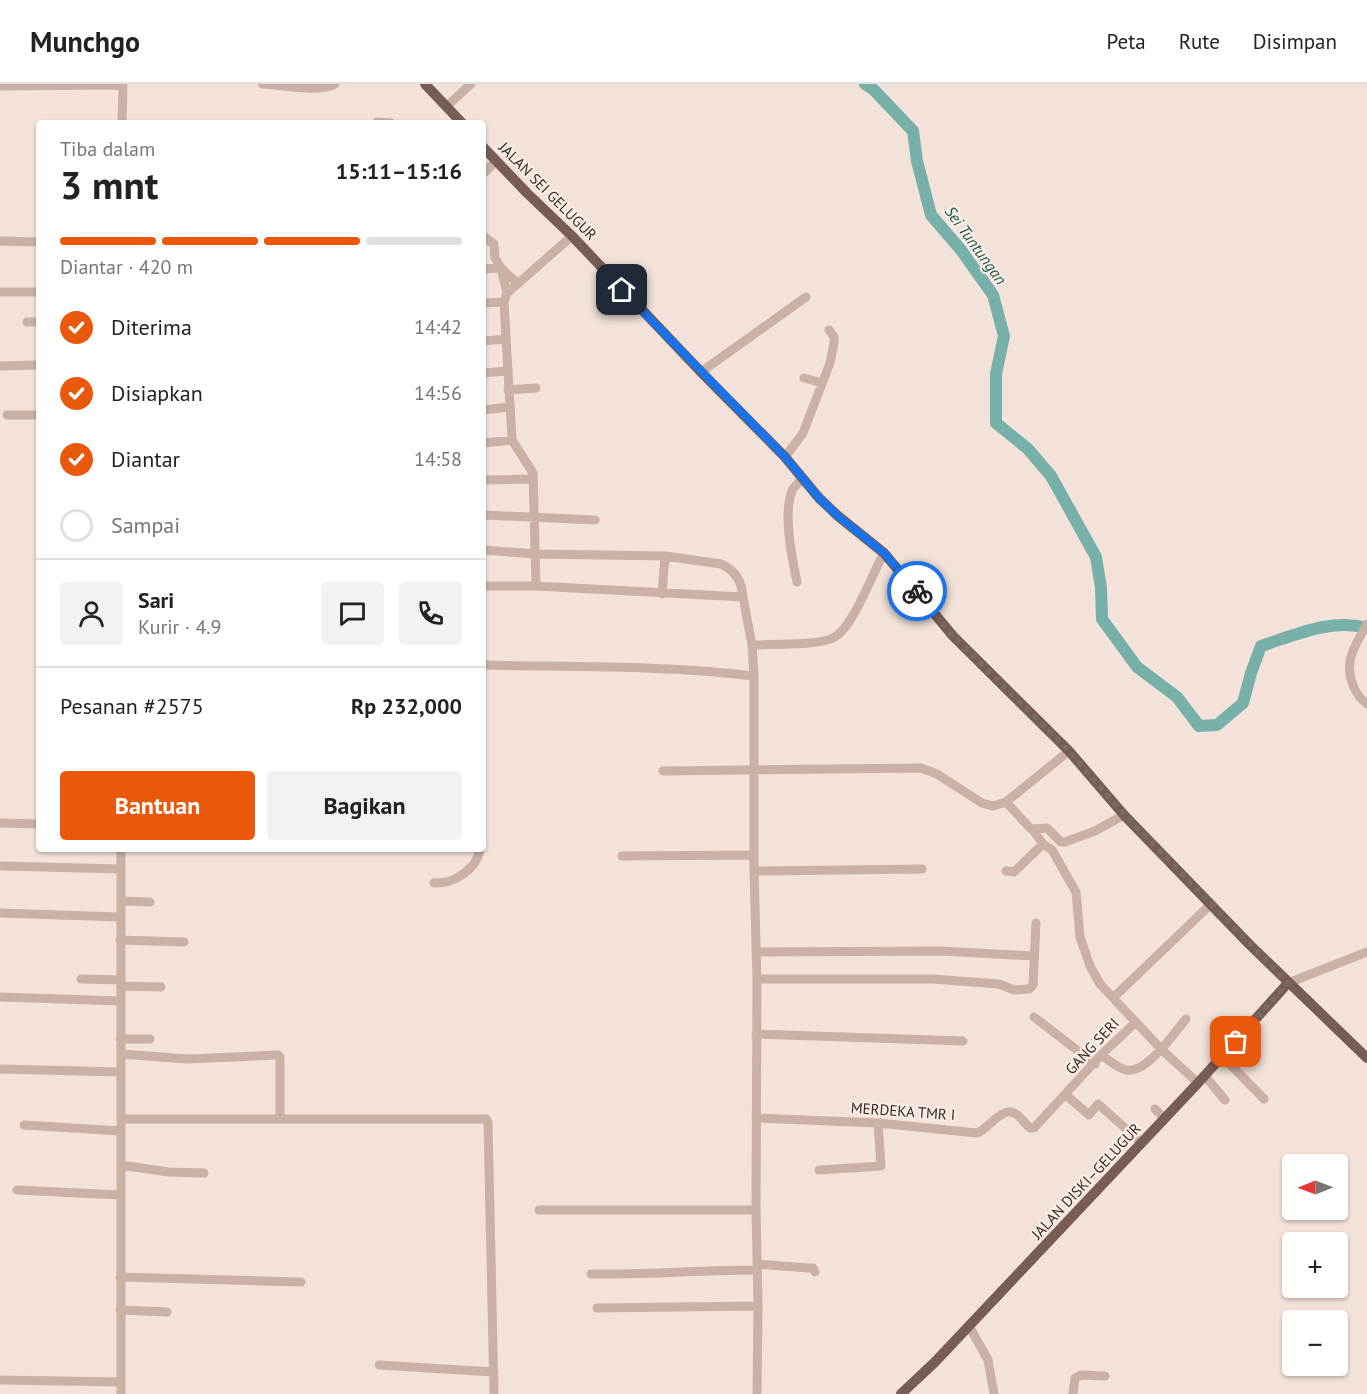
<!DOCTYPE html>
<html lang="id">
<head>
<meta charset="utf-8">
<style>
	:root { --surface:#fff; --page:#f2f2f2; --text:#222; --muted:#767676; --line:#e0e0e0; --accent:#ea580c }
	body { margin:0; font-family:"PT Sans",sans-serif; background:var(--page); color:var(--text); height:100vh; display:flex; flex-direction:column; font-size:22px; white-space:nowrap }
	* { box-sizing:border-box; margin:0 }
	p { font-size:20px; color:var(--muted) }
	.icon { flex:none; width:33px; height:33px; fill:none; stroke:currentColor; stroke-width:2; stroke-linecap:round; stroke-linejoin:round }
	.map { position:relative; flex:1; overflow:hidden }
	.drawer { position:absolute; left:36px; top:36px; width:450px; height:732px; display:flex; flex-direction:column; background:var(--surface); border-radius:6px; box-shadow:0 2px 4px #0004 }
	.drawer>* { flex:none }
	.needle { width:39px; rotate:269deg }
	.buttons { position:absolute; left:1282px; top:1070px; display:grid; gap:12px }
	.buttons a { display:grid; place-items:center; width:66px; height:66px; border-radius:6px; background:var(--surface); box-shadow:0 2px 4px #0004; font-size:30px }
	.pin { position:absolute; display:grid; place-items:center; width:51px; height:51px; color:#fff; margin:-26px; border-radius:12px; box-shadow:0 3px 9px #0006 }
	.courier { position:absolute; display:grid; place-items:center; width:60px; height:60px; margin:-30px; border:4px solid #1a73e8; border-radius:50%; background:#fff; color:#222; box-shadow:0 2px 8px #0007 }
	.headline em { font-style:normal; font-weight:700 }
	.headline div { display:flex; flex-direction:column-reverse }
	.headline { display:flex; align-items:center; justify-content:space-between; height:102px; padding:0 24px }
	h1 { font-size:39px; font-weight:700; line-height:45px }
	.bar { display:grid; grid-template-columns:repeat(4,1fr); gap:9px 6px; align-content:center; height:72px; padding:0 24px }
	.bar i { height:8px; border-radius:4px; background:var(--line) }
	.bar .on { background:var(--accent) }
	.bar p { grid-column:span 4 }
	.line { display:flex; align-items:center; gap:15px; padding:0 24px; border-top:2px solid var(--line) }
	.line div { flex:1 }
	.round { display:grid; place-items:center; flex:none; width:63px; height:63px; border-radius:6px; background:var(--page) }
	ol { padding:0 24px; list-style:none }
	li { display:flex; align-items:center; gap:18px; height:66px }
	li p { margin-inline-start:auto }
	li .icon { padding:6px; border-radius:50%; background:var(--accent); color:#fff; stroke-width:4 }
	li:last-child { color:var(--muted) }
	li i { width:33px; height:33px; border:3px solid var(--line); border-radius:50% }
	.cta { display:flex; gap:12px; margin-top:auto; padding:12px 24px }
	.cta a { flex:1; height:69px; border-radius:6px; background:var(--accent); color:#fff; font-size:24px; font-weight:700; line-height:69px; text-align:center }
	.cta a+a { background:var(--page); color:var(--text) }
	header { display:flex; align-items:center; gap:36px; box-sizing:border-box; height:84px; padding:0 30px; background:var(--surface); border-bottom:2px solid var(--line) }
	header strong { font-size:28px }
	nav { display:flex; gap:33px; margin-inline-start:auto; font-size:21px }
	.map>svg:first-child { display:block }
</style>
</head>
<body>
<header>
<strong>Munchgo</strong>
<nav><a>Peta</a><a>Rute</a><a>Disimpan</a></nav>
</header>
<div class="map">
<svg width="1367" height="1310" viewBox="0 0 1367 1310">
	<rect width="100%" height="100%" fill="#f2e2d9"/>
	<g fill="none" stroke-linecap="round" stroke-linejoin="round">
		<path stroke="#77b0a9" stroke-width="12" d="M865 0 874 6 913 47 917 77 931 131 961 166 993 211 1004 252 996 290V339L1028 365 1051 392 1096 473 1101 504 1102 535 1137 583 1177 613 1199 642 1217 641 1243 619 1251 589 1261 562C1295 551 1332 534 1367 544"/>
		<path stroke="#cab0a5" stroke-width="9" d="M262 0C283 1 319 9 335 0
			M0 2 122 1
			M447 22 471 0
			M377 38 391 39
			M122 39 123 0
			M483 90 496 77
			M483 152 494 160 495 174 501 184 507 209
			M0 157 39 158
			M483 185 501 184 518 200
			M0 208H39
			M483 219 504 218
			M27 238H39
			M483 257 506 255
			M0 282 39 281
			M701 288 806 213
			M483 289 507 287
			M804 294 822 299
			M508 306 536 304
			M483 326 509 323
			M7 331H39
			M483 359 512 356
			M785 373 803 349 830 279 834 259V253L829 246
			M483 396 533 395
			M483 431 595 436
			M483 466 536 470 665 472 662 510
			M665 472 721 480C735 486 742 498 743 513
			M797 498C792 475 782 427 793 405 795 401 800 398 803 395
			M483 502H536L743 513 752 561 754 592V787L757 895 756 1126 758 1222 757 1310
			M536 502 533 389 512 356 504 218 507 209 572 152
			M1367 540C1356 560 1343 577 1353 601 1356 609 1360 615 1367 620
			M752 561C771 560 820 562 835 553 854 541 872 490 884 469
			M483 581C573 583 664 581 754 592
			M663 687 921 684 937 690 982 719 993 722 1006 718 1069 667
			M1006 718 1031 745 1047 744 1061 758H1065L1095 747 1124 731
			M0 739 39 740
			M1033 746 1043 760 1052 766 1076 808 1080 853 1090 882 1100 900 1161 965 1198 999
			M622 772 754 771
			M2 782 121 785
			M754 787 922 785
			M1006 787 1014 788 1043 760
			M434 799C454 800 477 785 480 765
			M121 817 150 818
			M0 829 120 833
			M120 856 184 858
			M756 868 941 867 1034 872
			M81 895 121 896
			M757 895H933L999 900 1014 906 1029 905 1033 901 1036 839
			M1288 899 1367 868
			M121 902 161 903
			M0 913 121 917
			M1113 914 1211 820
			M1034 933 1095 980
			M756 950 963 957
			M120 955H150
			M121 970 187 975 278 971 280 973V1035
			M1101 971C1109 976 1117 984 1126 986 1147 990 1174 949 1186 935
			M1223 973 1264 1015
			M0 985 120 988
			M1205 992 1225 1016
			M1066 1011 1089 1031 1098 1020 1142 1059
			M1155 1025 1165 1035
			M756 1034 878 1039 977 1049C989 1045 1002 1021 1016 1030 1021 1033 1025 1040 1030 1044H1034L1101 971 1136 938
			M121 1035H486L488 1038 494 1310
			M24 1041 121 1047
			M121 1081 168 1088 204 1089
			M819 1086 881 1082 878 1039
			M17 1106 120 1111
			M539 1126H756
			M757 1180 808 1184H813L815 1188
			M591 1190C647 1191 702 1186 757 1186
			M120 1193 301 1198
			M597 1224 758 1222
			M120 1226 167 1228
			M969 1242 988 1276 994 1310
			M379 1281 494 1288
			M0 1296 121 1298
			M121 1310V765
			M1073 1310 1075 1294 1081 1291 1105 1292"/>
		<path stroke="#785d57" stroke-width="10" d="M425 0 462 39
			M483 63 527 109 572 152 701 288 785 373 819 414 838 432 884 469 953 552 1069 667 1124 731 1250 861 1367 974
			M901 1310 935 1278 1198 999 1288 899"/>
	</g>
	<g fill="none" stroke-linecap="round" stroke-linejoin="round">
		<path stroke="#786a65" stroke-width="6" stroke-dasharray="0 10.8" d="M917 507 953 552 1069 667 1124 730 1288 899 1236 958"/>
		<path stroke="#1a73e8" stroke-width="8" d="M622 206 785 373 819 414 838 432 884 469 917 507"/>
	</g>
	<g text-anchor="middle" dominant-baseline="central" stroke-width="4.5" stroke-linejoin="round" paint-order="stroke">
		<g font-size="15" fill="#362926" stroke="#faede5">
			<text transform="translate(548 107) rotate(45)">JALAN SEI GELUGUR</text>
			<text transform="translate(1092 962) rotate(-47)">GANG SERI</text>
			<text transform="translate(903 1027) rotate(4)">MERDEKA TMR I</text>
			<text transform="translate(1086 1097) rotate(-47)">JALAN DISKI–GELUGUR</text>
		</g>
		<g font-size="16" font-style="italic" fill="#1b5852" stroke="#faede5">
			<text transform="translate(976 161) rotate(54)">Sei Tuntungan</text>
		</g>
	</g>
</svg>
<div class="buttons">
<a><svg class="needle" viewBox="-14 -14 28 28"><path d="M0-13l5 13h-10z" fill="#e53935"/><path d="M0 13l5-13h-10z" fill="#767676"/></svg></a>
<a>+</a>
<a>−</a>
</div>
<div class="pin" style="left:1236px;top:958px;background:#ea580c"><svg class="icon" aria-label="bag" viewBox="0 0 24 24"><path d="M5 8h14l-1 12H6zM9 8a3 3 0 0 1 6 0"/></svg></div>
<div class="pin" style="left:622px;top:206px;background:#1f2937"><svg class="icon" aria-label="home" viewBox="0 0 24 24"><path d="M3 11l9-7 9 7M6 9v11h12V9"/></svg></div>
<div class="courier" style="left:917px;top:507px"><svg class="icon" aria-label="bike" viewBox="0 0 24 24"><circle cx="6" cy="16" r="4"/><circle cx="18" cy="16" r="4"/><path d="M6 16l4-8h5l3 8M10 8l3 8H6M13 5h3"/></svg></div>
<section class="drawer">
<div class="headline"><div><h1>3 mnt</h1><p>Tiba dalam</p></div><em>15:11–15:16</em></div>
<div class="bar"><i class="on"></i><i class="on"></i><i class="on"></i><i></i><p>Diantar · 420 m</p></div>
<ol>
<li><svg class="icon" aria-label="check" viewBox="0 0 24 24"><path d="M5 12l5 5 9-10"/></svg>Diterima<p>14:42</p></li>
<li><svg class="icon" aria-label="check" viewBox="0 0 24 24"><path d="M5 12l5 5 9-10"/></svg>Disiapkan<p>14:56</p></li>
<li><svg class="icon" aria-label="check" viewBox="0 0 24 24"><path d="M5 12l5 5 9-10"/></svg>Diantar<p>14:58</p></li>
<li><i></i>Sampai</li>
</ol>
<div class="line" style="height:108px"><a class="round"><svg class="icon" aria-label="person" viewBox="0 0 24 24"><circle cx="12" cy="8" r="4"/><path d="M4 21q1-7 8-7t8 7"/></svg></a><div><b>Sari</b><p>Kurir · 4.9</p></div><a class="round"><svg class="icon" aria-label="chat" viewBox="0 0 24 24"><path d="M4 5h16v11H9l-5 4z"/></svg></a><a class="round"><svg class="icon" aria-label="phone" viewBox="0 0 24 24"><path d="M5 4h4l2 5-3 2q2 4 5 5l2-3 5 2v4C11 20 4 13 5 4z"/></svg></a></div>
<div class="line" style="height:78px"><div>Pesanan #2575</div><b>Rp 232,000</b></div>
<div class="cta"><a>Bantuan</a><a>Bagikan</a></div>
</section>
</div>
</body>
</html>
